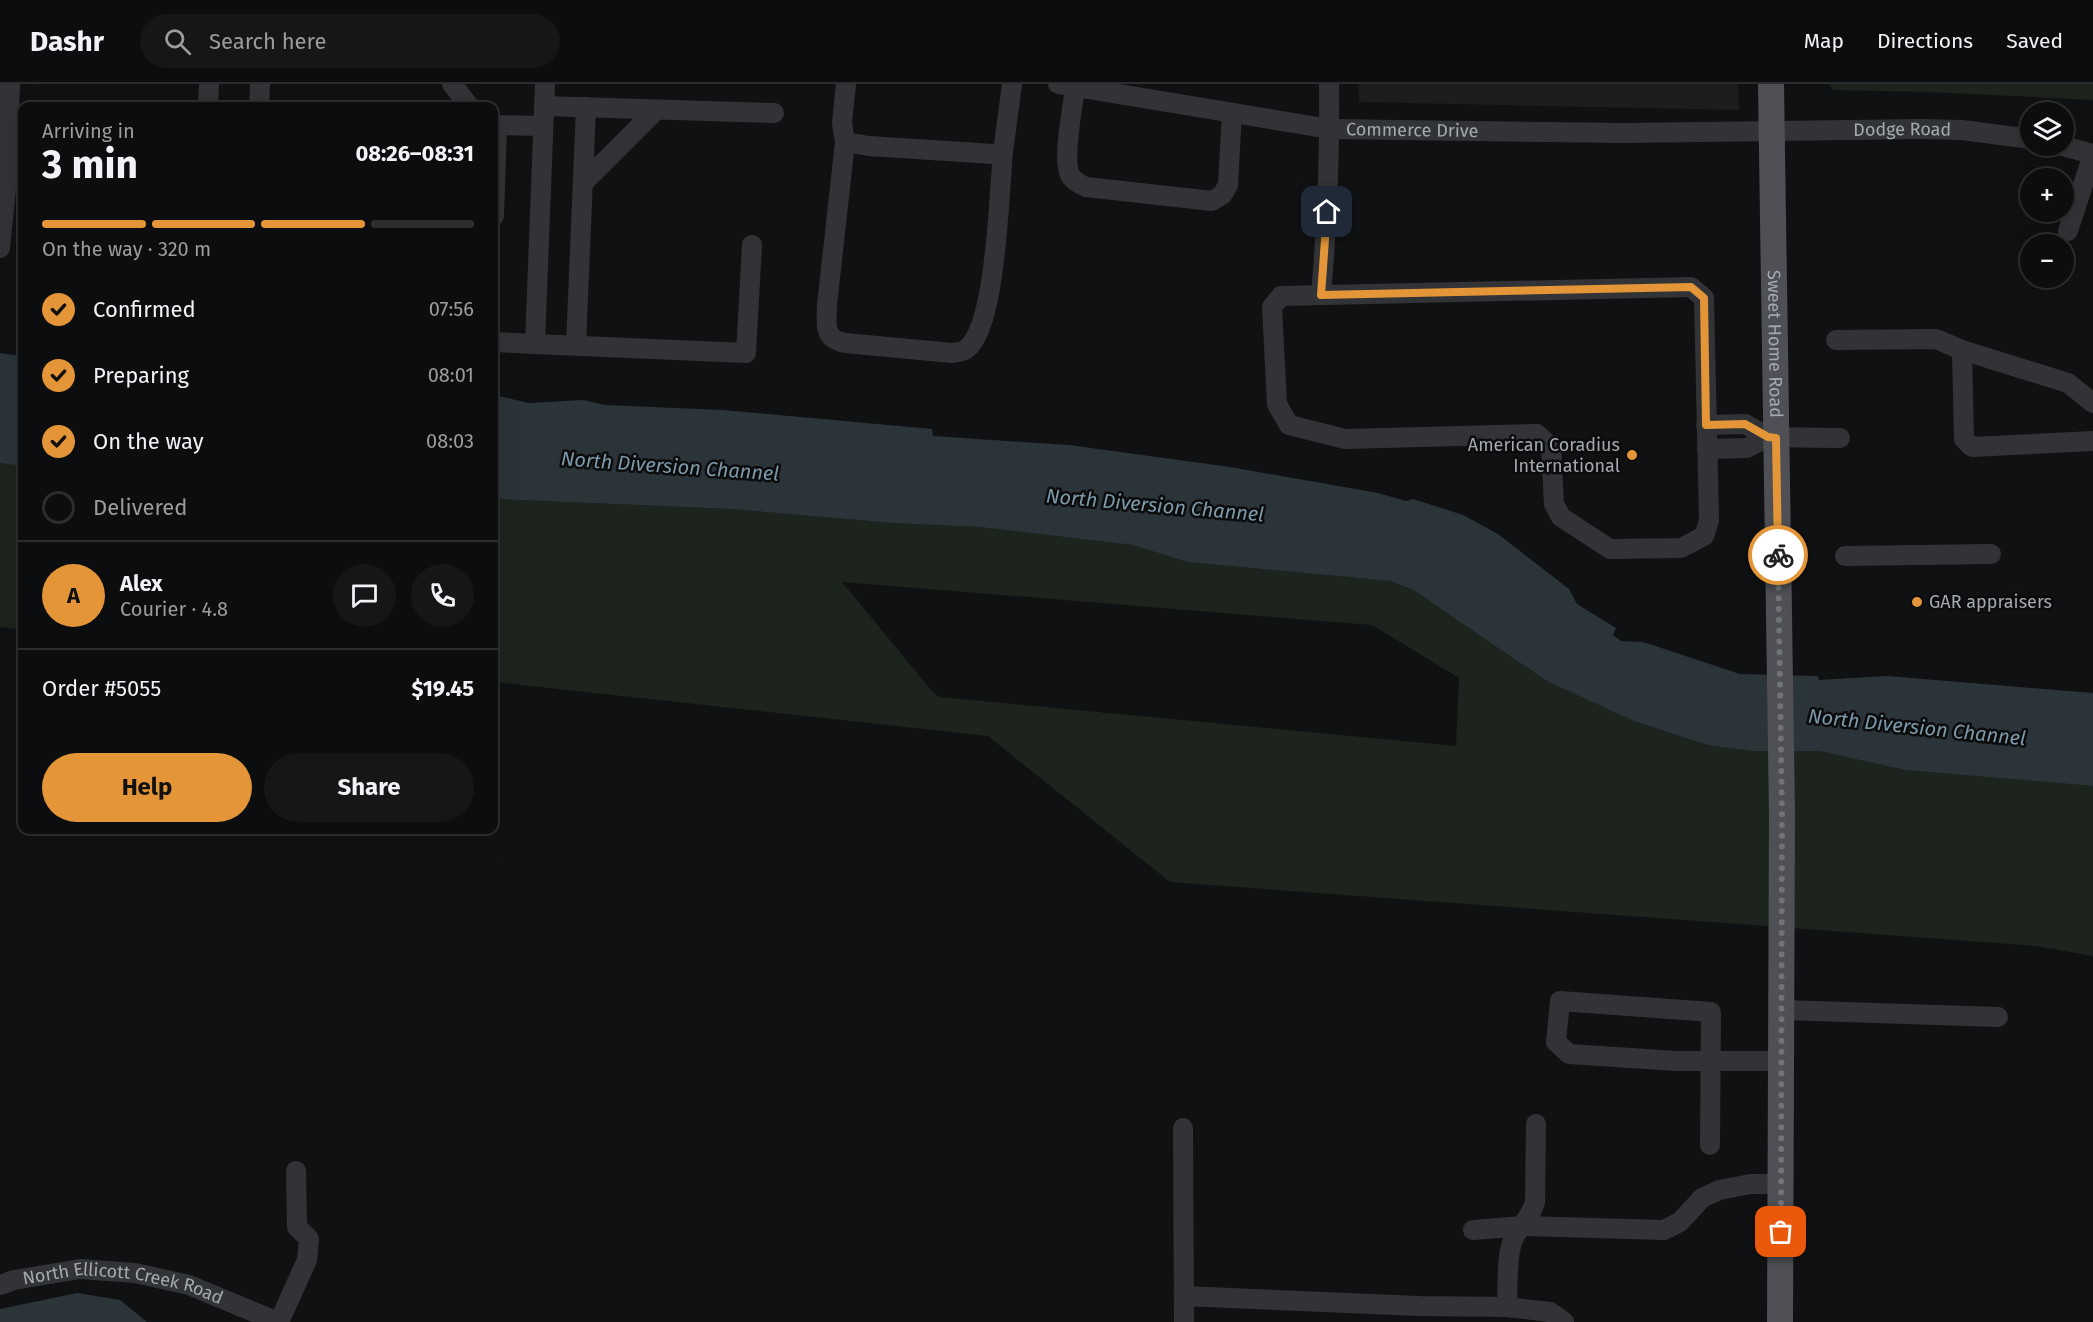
<!DOCTYPE html>
<html lang="en">
<head>
<meta charset="utf-8">
<style>
	:root { --surface:#0c0d0e; --page:#151617; --text:#f1f3f6; --muted:#9a9c9e; --line:#2c2d2e; --accent:#e39537 }
	body { margin:0; font-family:"Fira Sans",sans-serif; background:var(--page); color:var(--text); height:100vh; display:flex; flex-direction:column; font-size:22px; white-space:nowrap }
	* { box-sizing:border-box; margin:0 }
	p { font-size:20px; color:var(--muted) }
	.icon { flex:none; width:33px; height:33px; fill:none; stroke:currentColor; stroke-width:2; stroke-linecap:round; stroke-linejoin:round }
	.map { position:relative; flex:1; overflow:hidden }
	.details { position:absolute; left:18px; top:18px; width:480px; height:732px; display:flex; flex-direction:column; background:var(--surface); border-radius:12px; box-shadow:0 6px 24px #0002,0 0 0 2px var(--line) }
	.details>* { flex:none }
	.controls { position:absolute; left:2020px; top:18px; display:grid; gap:12px }
	.controls a { display:grid; place-items:center; width:54px; height:54px; border-radius:50%; background:var(--surface); box-shadow:0 6px 24px #0002,0 0 0 2px var(--line); font-size:30px }
	.pin { position:absolute; display:grid; place-items:center; width:51px; height:51px; color:#fff; margin:-26px; border-radius:12px; box-shadow:0 3px 9px #0006 }
	.courier { position:absolute; display:grid; place-items:center; width:60px; height:60px; margin:-30px; border:4px solid #e39537; border-radius:50%; background:#fff; color:#222; box-shadow:0 2px 8px #0007 }
	.headline em { font-style:normal; font-weight:700 }
	.headline div { display:flex; flex-direction:column-reverse }
	.headline { display:flex; align-items:center; justify-content:space-between; height:102px; padding:0 24px }
	h1 { font-size:39px; font-weight:700; line-height:45px }
	.bar { display:grid; grid-template-columns:repeat(4,1fr); gap:9px 6px; align-content:center; height:72px; padding:0 24px }
	.bar i { height:8px; border-radius:4px; background:var(--line) }
	.bar .on { background:var(--accent) }
	.bar p { grid-column:span 4 }
	.line { display:flex; align-items:center; gap:15px; padding:0 24px; border-top:2px solid var(--line) }
	.line div { flex:1 }
	.round { display:grid; place-items:center; flex:none; width:63px; height:63px; border-radius:32px; background:var(--page) }
	ol { padding:0 24px; list-style:none }
	li { display:flex; align-items:center; gap:18px; height:66px }
	li p { margin-inline-start:auto }
	li .icon { padding:6px; border-radius:50%; background:var(--accent); color:#111; stroke-width:4 }
	li:last-child { color:var(--muted) }
	li i { width:33px; height:33px; border:3px solid var(--line); border-radius:50% }
	.action { display:flex; gap:12px; margin-top:auto; padding:12px 24px }
	.action a { flex:1; height:69px; border-radius:36px; background:var(--accent); color:#111; font-size:24px; font-weight:700; line-height:69px; text-align:center }
	.action a+a { background:var(--page); color:var(--text) }
	header { display:flex; align-items:center; gap:36px; box-sizing:border-box; height:84px; padding:0 30px; background:var(--surface); border-bottom:2px solid var(--line) }
	header strong { font-size:28px }
	nav { display:flex; gap:33px; margin-inline-start:auto; font-size:21px }
	.search { width:420px; height:54px; background:var(--page); display:flex; align-items:center; gap:15px; box-sizing:border-box; padding:0 21px; border-radius:33px; color:var(--muted); font-size:22px }
	.map>svg:first-child { display:block }
</style>
</head>
<body>
<header>
<strong>Dashr</strong>
<div class="search"><svg class="icon" aria-label="search" viewBox="0 0 24 24"><circle cx="10" cy="10" r="6"/><path d="M15 15l6 6"/></svg>Search here</div>
<nav><a>Map</a><a>Directions</a><a>Saved</a></nav>
</header>
<div class="map">
<svg width="2093" height="1238" viewBox="0 0 2093 1238">
	<rect width="100%" height="100%" fill="#101112"/>
	<path fill="#1d1d1f" d="M1359 0H1738L1739 26 1359 18Z"/>
	<path fill="#1d241d" fill-rule="evenodd" d="M1829 0H2093V16L1929 8 1833 6Z
		M0 379 22 382V546L0 543Z
		M494 415 731 425 893 439 979 443 1133 461 1187 478 1391 497 1415 507 1634 637 1707 661 1752 667H1819L1905 686 2093 702V872L2036 862 1170 798 988 652 494 598ZM842 498 1372 541 1459 594 1456 662 939 613 932 607Z"/>
	<path fill="#2b3439" d="M0 269 22 272V382L0 379Z
		M494 311 529 319 583 316 605 321 723 326 932 345 933 352 1069 361 1230 383 1378 409 1406 417 1413 415 1463 431 1498 450 1569 505 1577 520 1616 544 1613 551 1621 557 1643 558 1740 590 1818 592 1819 596 1887 592 2093 609V702L1905 686 1819 667H1752L1707 661 1634 637 1547 597 1415 507 1391 497 1187 478 1133 461 979 443 893 439 731 425 494 415Z
		M77 1209 120 1216 147 1238H0V1225Z"/>
	<g fill="none" stroke-linecap="round" stroke-linejoin="round">
		<g stroke="#323336" stroke-width="20">
			<path d="M452 0 469 22"/>
			<path d="M545 0 535 260 746 269 752 161"/>
			<path d="M846 0 842 39 845 58 869 62 993 70 1003 68 1012 0"/>
			<path id="s1" d="M1058 0 1330 45 1624 49 1921 45 1962 46 2031 55"/>
			<path d="M1075 3C1073 23 1063 69 1069 88 1071 96 1079 100 1086 103L1212 117 1222 111 1228 101 1232 29"/>
			<path d="M208 22 209 0"/>
			<path d="M259 22 260 0"/>
			<path d="M544 22 774 29"/>
			<path d="M494 41 543 42"/>
			<path d="M845 58 827 221C827 240 822 254 845 259L952 269C961 268 967 267 972 259 996 228 999 111 1003 68"/>
			<path d="M2063 62 2093 70"/>
			<path d="M583 99 656 26"/>
			<path d="M494 132 497 42"/>
			<path d="M2068 147 2093 70"/>
			<path d="M0 164 6 105 10 0"/>
			<path d="M1691 203 1704 214 1709 437 1704 452 1681 464 1610 465 1561 433 1554 420 1551 363 1537 350 1345 355 1289 341 1277 320 1272 223 1281 212Z"/>
			<path d="M1321 211C1327 141 1330 71 1329 0"/>
			<path d="M1836 256 1936 255 1962 266 1964 355 1972 363 2093 357"/>
			<path d="M494 258 535 260"/>
			<path d="M576 261 586 23"/>
			<path d="M1962 266 2068 299 2093 319"/>
			<path d="M1706 341 1745 340 1768 353 1747 364 1707 365"/>
			<path d="M1768 353 1840 354"/>
			<path d="M1845 472 1991 470"/>
			<path d="M1783 926 1998 933"/>
			<path d="M1183 1044 1184 1238"/>
			<path d="M1710 1061 1711 928 1560 917 1556 958 1569 970 1677 977H1782"/>
			<path d="M1473 1146 1524 1142 1664 1146 1680 1138 1702 1114 1719 1106 1751 1100H1781"/>
			<path id="s2" d="M0 1201 14 1196 80 1185 135 1189 189 1201 278 1238"/>
			<path d="M1184 1212 1419 1222 1507 1223 1550 1228 1564 1238"/>
			<path d="M1507 1223C1508 1204 1506 1172 1513 1156 1519 1141 1530 1136 1535 1118L1536 1040"/>
			<path d="M279 1238 307 1176 309 1155 297 1143 296 1087"/>
		</g>
		<path stroke="#4e5055" stroke-width="26" id="s3" d="M1771 0 1782 730 1780 1238"/>
	</g>
	<g fill="none" stroke-linecap="round" stroke-linejoin="round">
		<path stroke="#707479" stroke-width="6" stroke-dasharray="0 10.8" d="M1778 471 1782 730 1781 1148"/>
		<path stroke="#e39537" stroke-width="8" d="M1327 128 1321 211 1691 203 1704 214 1706 341 1745 340 1768 353 1776 354 1778 471"/>
	</g>
	<g fill="#e39537" stroke="#0c0c0d" stroke-width="2">
		<circle cx="1632" cy="371" r="6"/>
		<circle cx="1917" cy="518" r="6"/>
	</g>
	<g text-anchor="middle" dominant-baseline="central" stroke-width="5" stroke-linejoin="round" paint-order="stroke">
		<g font-size="18" fill="#a3a9b1" stroke="#0c0c0d">
			<text stroke="none"><textPath href="#s1" startOffset="358">Commerce Drive</textPath></text>
			<text stroke="none"><textPath href="#s1" startOffset="848">Dodge Road</textPath></text>
			<text stroke="none"><textPath href="#s3" startOffset="260">Sweet Home Road</textPath></text>
			<text stroke="none"><textPath href="#s2" startOffset="126">North Ellicott Creek Road</textPath></text>
		</g>
		<g font-size="18" fill="#a3a9b1" stroke="#0c0c0d" text-anchor="end">
			<text x="1620" y="361">American Coradius<tspan x="1620" dy="21">International</tspan></text>
			<text x="1929" y="518" text-anchor="start">GAR appraisers</text>
		</g>
		<g font-size="20" font-style="italic" fill="#7c9aab" stroke="#0c0c0d">
			<text transform="translate(670 382) rotate(4)">North Diversion Channel</text>
			<text transform="translate(1155 421) rotate(5)">North Diversion Channel</text>
			<text transform="translate(1917 643) rotate(6)">North Diversion Channel</text>
		</g>
	</g>
</svg>
<div class="controls">
<a><svg class="icon" aria-label="layers" viewBox="0 0 24 24"><path d="M12 4l9 5-9 5-9-5zM3 14l9 5 9-5"/></svg></a>
<a>+</a>
<a>−</a>
</div>
<div class="pin" style="left:1781px;top:1148px;background:#ea580c"><svg class="icon" aria-label="bag" viewBox="0 0 24 24"><path d="M5 8h14l-1 12H6zM9 8a3 3 0 0 1 6 0"/></svg></div>
<div class="pin" style="left:1327px;top:128px;background:#1f2937"><svg class="icon" aria-label="home" viewBox="0 0 24 24"><path d="M3 11l9-7 9 7M6 9v11h12V9"/></svg></div>
<div class="courier" style="left:1778px;top:471px"><svg class="icon" aria-label="bike" viewBox="0 0 24 24"><circle cx="6" cy="16" r="4"/><circle cx="18" cy="16" r="4"/><path d="M6 16l4-8h5l3 8M10 8l3 8H6M13 5h3"/></svg></div>
<section class="details">
<div class="headline"><div><h1>3 min</h1><p>Arriving in</p></div><em>08:26–08:31</em></div>
<div class="bar"><i class="on"></i><i class="on"></i><i class="on"></i><i></i><p>On the way · 320 m</p></div>
<ol>
<li><svg class="icon" aria-label="check" viewBox="0 0 24 24"><path d="M5 12l5 5 9-10"/></svg>Confirmed<p>07:56</p></li>
<li><svg class="icon" aria-label="check" viewBox="0 0 24 24"><path d="M5 12l5 5 9-10"/></svg>Preparing<p>08:01</p></li>
<li><svg class="icon" aria-label="check" viewBox="0 0 24 24"><path d="M5 12l5 5 9-10"/></svg>On the way<p>08:03</p></li>
<li><i></i>Delivered</li>
</ol>
<div class="line" style="height:108px"><b class="round" style="background:var(--accent);color:#111">A</b><div><b>Alex</b><p>Courier · 4.8</p></div><a class="round"><svg class="icon" aria-label="chat" viewBox="0 0 24 24"><path d="M4 5h16v11H9l-5 4z"/></svg></a><a class="round"><svg class="icon" aria-label="phone" viewBox="0 0 24 24"><path d="M5 4h4l2 5-3 2q2 4 5 5l2-3 5 2v4C11 20 4 13 5 4z"/></svg></a></div>
<div class="line" style="height:78px"><div>Order #5055</div><b>$19.45</b></div>
<div class="action"><a>Help</a><a>Share</a></div>
</section>
</div>
</body>
</html>
